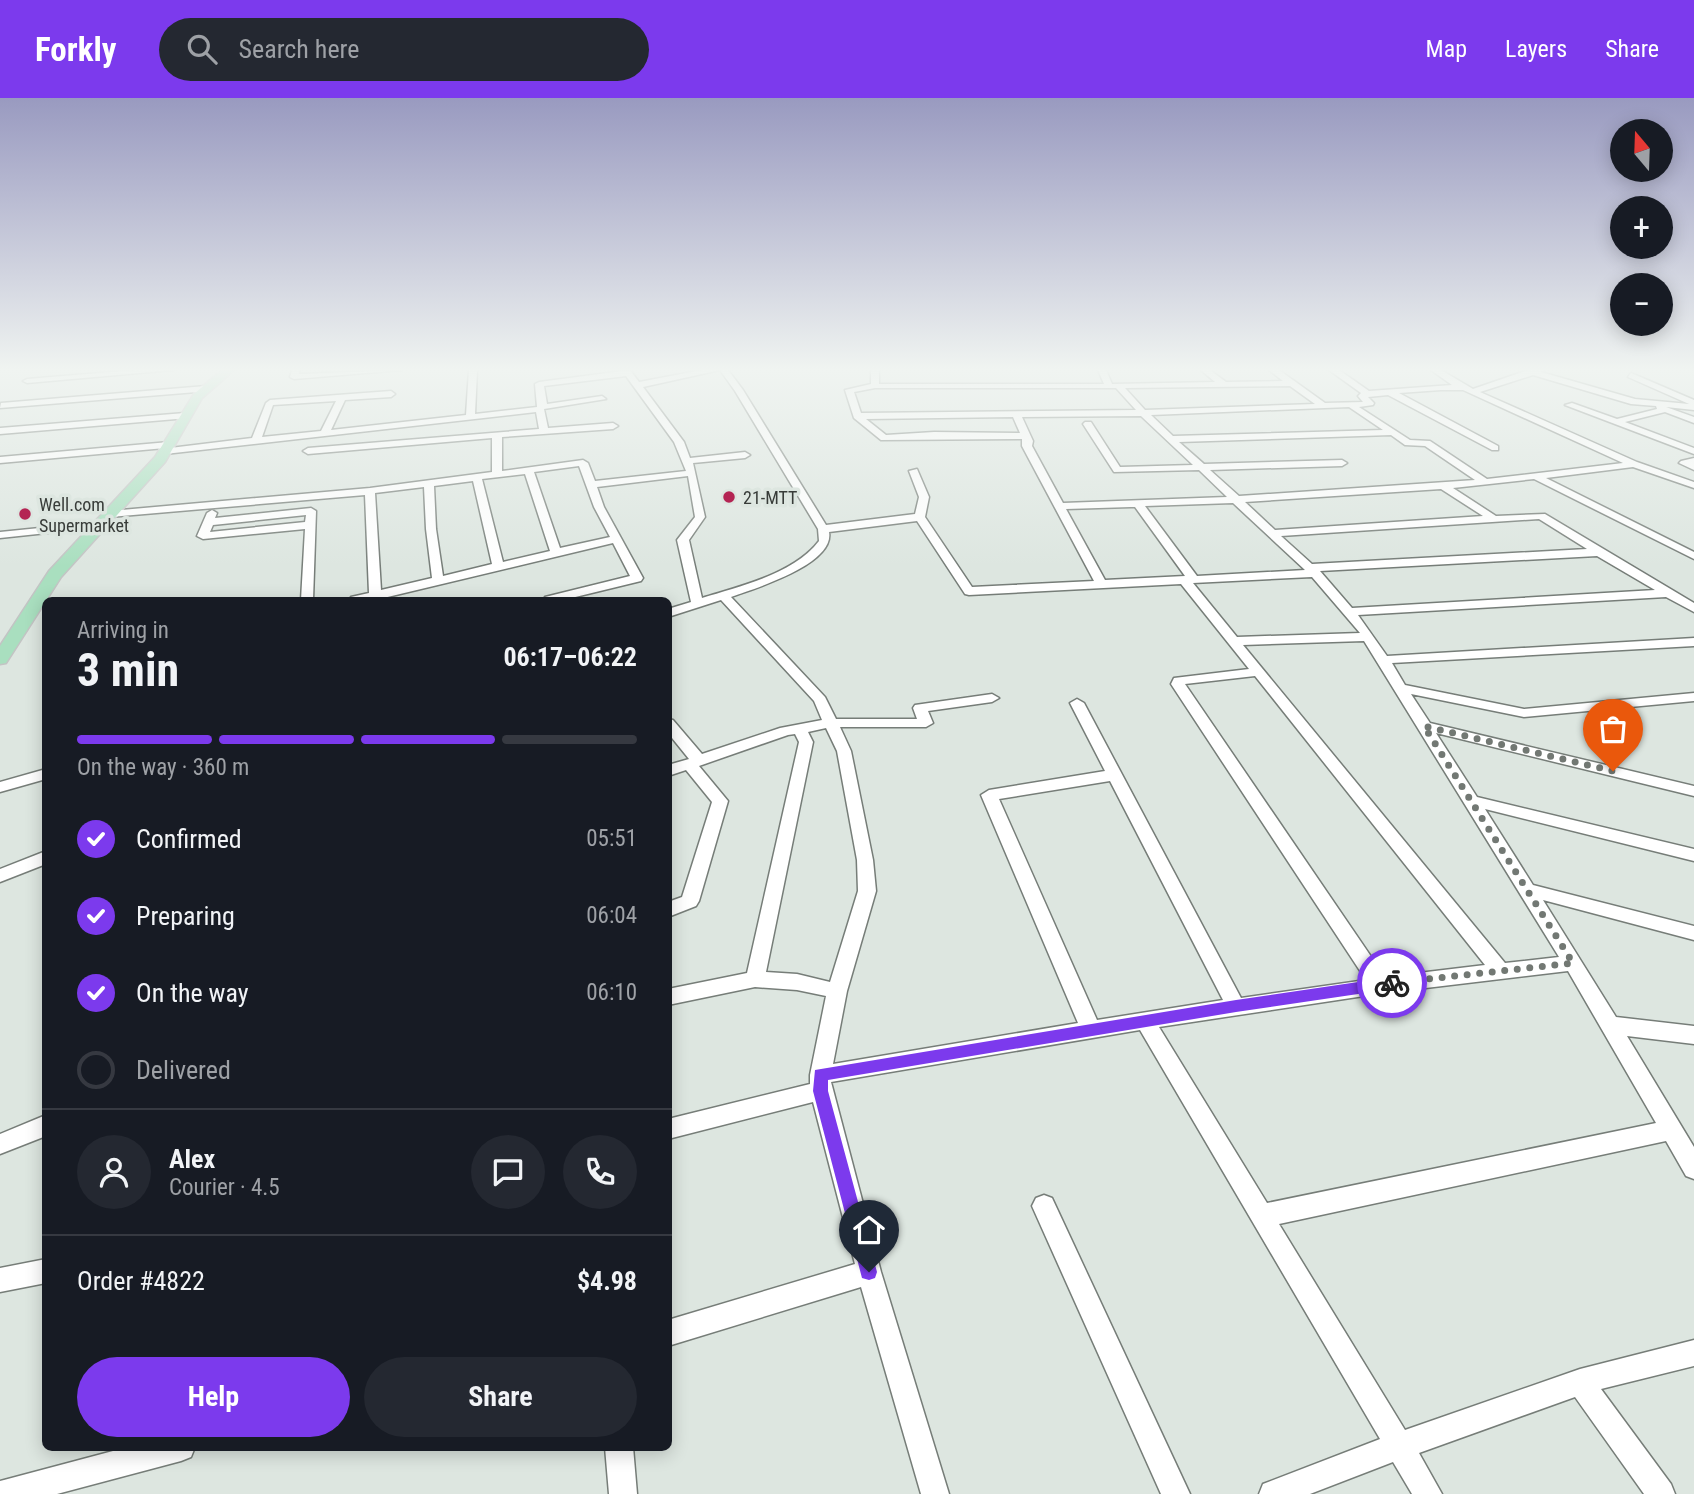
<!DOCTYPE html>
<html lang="en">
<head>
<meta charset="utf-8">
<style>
	:root { --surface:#171b24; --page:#242831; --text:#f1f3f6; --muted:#9ea1a6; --line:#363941; --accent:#7c3aed }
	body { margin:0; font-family:"Roboto Condensed",sans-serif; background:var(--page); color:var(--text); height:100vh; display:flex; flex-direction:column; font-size:26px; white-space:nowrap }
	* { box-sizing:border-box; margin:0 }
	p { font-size:23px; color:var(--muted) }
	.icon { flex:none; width:38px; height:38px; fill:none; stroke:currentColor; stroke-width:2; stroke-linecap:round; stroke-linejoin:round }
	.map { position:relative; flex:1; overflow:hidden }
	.sheet { position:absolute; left:42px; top:499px; width:630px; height:854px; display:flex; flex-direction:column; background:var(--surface); border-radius:10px; box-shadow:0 4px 18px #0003 }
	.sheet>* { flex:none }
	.needle { width:46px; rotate:341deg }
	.fabs { position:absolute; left:1610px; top:21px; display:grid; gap:14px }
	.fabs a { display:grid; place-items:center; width:63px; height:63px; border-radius:50%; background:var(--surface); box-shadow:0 4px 18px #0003; font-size:35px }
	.pin { position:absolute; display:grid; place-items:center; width:60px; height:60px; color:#fff; margin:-72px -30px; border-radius:50% 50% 50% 0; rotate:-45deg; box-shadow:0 0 7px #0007 }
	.pin .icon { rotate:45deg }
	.courier { position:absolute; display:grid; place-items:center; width:70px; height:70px; margin:-35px; border:5px solid #7c3aed; border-radius:50%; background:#fff; color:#222; box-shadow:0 2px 9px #0007 }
	.head em { font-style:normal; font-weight:700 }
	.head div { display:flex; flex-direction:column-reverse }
	.head { display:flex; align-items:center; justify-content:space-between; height:119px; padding:0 35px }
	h1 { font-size:46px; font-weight:700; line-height:52px }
	.bar { display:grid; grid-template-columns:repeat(4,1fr); gap:10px 7px; align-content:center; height:84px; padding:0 35px }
	.bar i { height:9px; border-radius:5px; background:var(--line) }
	.bar .on { background:var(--accent) }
	.bar p { grid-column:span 4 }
	.line { display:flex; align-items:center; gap:18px; padding:0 35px; border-top:2px solid var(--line) }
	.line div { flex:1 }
	.round { display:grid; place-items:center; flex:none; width:74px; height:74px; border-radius:37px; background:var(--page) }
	ol { padding:0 35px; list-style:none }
	li { display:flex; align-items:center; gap:21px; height:77px }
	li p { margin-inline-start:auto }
	li .icon { padding:7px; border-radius:50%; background:var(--accent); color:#fff; stroke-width:4 }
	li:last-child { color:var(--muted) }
	li i { width:38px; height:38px; border:4px solid var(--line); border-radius:50% }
	.cta { display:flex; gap:14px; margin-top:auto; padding:14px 35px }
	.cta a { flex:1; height:80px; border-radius:42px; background:var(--accent); color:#fff; font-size:28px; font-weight:700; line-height:80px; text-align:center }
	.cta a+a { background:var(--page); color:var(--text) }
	header { display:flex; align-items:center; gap:42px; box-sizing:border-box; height:98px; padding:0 35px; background:var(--accent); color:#fff }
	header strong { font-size:33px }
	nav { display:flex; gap:38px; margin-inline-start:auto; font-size:24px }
	.search { width:490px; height:63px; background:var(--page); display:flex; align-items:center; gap:18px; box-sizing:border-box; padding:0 24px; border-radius:38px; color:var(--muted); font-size:26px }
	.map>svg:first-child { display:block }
</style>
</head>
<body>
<header>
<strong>Forkly</strong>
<div class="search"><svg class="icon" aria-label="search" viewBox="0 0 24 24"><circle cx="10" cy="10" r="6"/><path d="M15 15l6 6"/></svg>Search here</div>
<nav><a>Map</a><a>Layers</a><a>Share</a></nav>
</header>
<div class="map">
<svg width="1694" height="1396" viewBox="0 0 1694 1396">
	<rect width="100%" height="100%" fill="#dde6e0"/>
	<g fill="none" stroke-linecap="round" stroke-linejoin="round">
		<g stroke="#767d78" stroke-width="3">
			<path id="minor" d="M135 272H173L27 285 23 283 27 281Z
				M292 272H300L299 276 402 272 294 281 290 279Z
				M469 272H477L475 316 537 309 535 286 539 284 630 272 639 284 702 272H720L643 289 684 344 690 360 745 354 750 357 745 360 693 365 705 419 689 442 702 500C740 488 794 476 819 443L818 431 735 293 720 272H728L743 292 826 427 915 416 919 399 909 373 917 371 929 399 925 419 972 489 1094 483 1022 348V341L881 342 854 320 845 292 871 286V272H879V286H1104L1098 272H1106L1112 286 1215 284 1201 272H1210L1226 284 1283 283 1269 272H1279L1325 305 1363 304 1358 298 1361 295 1329 272H1339L1369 293 1452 287 1431 272H1441L1473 291 1528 272H1544L1541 274 1635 301 1689 306 1628 279 1631 275 1694 302V312L1666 309 1694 319V325L1665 314 1625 324 1694 350V356L1565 307 1572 305 1617 321 1657 311 1656 308 1631 306 1533 277 1480 294 1637 364 1694 384V390L1633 369 1546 380 1694 454V461L1534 381 1453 390 1496 418 1545 416 1694 505V514L1666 499 1358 517 1387 558 1694 540V548L1392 565 1405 587 1524 611 1694 595V603L1524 619 1411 596 1430 625 1694 688V698L1436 635 1477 699 1694 751V763L1485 711 1533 787 1694 828V842L1543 802 1616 919 1694 928V946L1627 938 1694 1049V1081L1686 1078 1666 1043 1279 1126 1405 1332 1580 1271 1694 1242V1268L1601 1291 1671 1386 1675 1396H1644L1575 1299 1419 1355 1442 1396H1412L1393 1364 1310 1396H1259L1263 1386 1380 1341 1140 932 831 984 881 1174 949 1396H921L861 1189 668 1248V1222L855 1166 813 1004 668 1041V1021L810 986V977L826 898 797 892 755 889 668 907V891L747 875 799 644 795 636 788 637 699 668 728 703 699 803 696 808 668 819V804L682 799 712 704 686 672 668 678V667L689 661 668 635V621L673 622 702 656 780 630 822 622 814 603 721 502 668 519V511L691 504 677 442 695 419 688 378 597 389 604 409 643 480 641 483 563 502H543L545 499 630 478 613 445 375 502H349L351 499 369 495 365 397 110 419 105 416 110 413 370 390 492 374V340L308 356 303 353 308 350 539 331 536 314 165 356 160 353 165 350 0 365V359L169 344 174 347 170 350 252 340 266 305 270 302 391 293 395 296 391 299 345 302 331 332 466 317ZM626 278 674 344 686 373 595 383 588 365 583 362 502 373V339L613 331 618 328 613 325 548 330 544 311 606 301 602 298 547 306 544 288ZM1290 288 1315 306 1145 312 1125 290ZM875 290H1116L1136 312 861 315 854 294ZM1441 292H1463L1623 365 1487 381 1430 343 1410 342 1359 309 1373 307 1374 305 1368 299 1388 297 1492 352H1498V348L1399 295ZM336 303 321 333 262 339 273 307ZM1349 309 1383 332 1173 338 1151 317ZM1141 318 1193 367 1120 369 1091 324H1085L1083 326 1114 374 1199 372 1227 399 1063 405 1032 348 1033 343 1022 319ZM1013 319 1020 335 934 334 886 337 866 321ZM1391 337 1405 347 1425 348 1475 382 1239 398 1210 372 1342 368 1347 365 1342 362 1204 366 1179 344ZM579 368 594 409 610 439 560 450 534 374ZM525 376 550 453 503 464 482 381ZM473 383 492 466 443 478 436 431 434 388ZM424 389 426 431 432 480 381 492 375 395ZM1441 391 1483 418 1275 432 1245 404ZM1233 405 1305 472 1197 478 1145 408ZM1131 409H1135L1185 478 1105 482 1066 411ZM1539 421 1587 451 1312 466 1281 438ZM917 423 965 496 969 497 1181 486 1249 571 1174 580 1171 586 1366 882 1241 900 1084 605 1077 601 1070 605 1105 673 989 692 981 697 1078 925 833 966 847 893 876 793 873 762 851 653 840 629H926L933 625 928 613 992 604 999 600 992 596 915 607 913 610 917 621H836L825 599 731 499C756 490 835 466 829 434ZM1597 458 1655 492 1352 510 1320 473ZM1312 479 1360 535 1237 539 1193 485ZM1364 543 1559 859 1505 865 1243 547ZM1255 578 1485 867 1385 879 1185 586ZM826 630 837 653 857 762 858 793 830 884 797 876 766 874 813 644 808 634ZM1110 683 1223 902 1097 922 999 701ZM1568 873 1656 1025 1267 1105 1159 929 1384 895Z
				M206 288 209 289V293L0 310 1 305Z
				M185 315 189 318 188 320 0 336V330Z
				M1694 360V372L1679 365 1681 363Z
				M311 410 316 413 313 502H301L305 431 203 441 197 438 207 415 212 412 217 415 215 420ZM306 417 305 424 210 434 213 427Z
				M99 424 103 425V429L0 440V434Z
				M46 671V681L0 694V684Z
				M46 753V766L0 784V771Z
				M46 1017V1038L0 1056V1036Z
				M1044 1097 1052 1100 1190 1396H1161L1032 1108 1036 1100Z
				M46 1161V1185L0 1194V1170Z
				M128 1349H195L191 1359 181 1363 57 1396H0V1383L4 1382Z
				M605 1349H633L637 1396H609Z"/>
		</g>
		<g stroke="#c3c4c4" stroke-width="3">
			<path id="major" d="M222 272H234L202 300 165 364 61 479 6 565 0 566V548L49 473 155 359 194 296Z"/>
		</g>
		<use href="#minor" fill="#fff" fill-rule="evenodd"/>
		<use href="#major" fill="#a9dfbf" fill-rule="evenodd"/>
	</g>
	<linearGradient id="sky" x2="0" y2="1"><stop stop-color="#999ac0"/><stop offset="0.58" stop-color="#f0f4f1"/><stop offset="1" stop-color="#f0f4f1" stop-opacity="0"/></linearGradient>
	<rect width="1694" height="468" fill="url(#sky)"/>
	<path fill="#7c3aed" d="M1392 879 1399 885 1392 891 1236 914 828 982V993L877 1174 875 1180 869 1182 862 1180 813 993 815 972 1236 902Z"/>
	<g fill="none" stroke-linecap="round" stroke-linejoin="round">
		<path stroke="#727873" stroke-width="7" stroke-dasharray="0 12.6" d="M1392 885 1573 865 1424 628 1613 673"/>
	</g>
	<g fill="#b42453" stroke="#dde6e0" stroke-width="2.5">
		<circle cx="729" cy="399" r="7"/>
		<circle cx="25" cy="416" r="7"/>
	</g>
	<g text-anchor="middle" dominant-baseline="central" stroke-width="7" stroke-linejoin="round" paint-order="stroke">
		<g font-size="18" fill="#383c39" stroke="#dde6e0" text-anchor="start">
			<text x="743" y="399">21-MTT</text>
			<text x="39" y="406">Well.com<tspan x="39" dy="21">Supermarket</tspan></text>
		</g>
	</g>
</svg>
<div class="fabs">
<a><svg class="needle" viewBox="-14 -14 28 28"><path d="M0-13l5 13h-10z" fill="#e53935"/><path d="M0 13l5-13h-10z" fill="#9ea1a6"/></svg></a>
<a>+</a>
<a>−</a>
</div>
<div class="pin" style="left:1613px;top:673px;background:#ea580c"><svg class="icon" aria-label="bag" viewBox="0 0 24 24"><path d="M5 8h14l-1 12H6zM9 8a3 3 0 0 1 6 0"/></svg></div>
<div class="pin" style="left:869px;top:1174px;background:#1f2937"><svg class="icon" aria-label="home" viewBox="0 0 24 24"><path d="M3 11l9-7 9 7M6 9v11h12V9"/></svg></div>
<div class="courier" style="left:1392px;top:885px"><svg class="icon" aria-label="bike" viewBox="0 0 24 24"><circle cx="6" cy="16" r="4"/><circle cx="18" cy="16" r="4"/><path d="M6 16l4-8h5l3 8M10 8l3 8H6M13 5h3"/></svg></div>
<section class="sheet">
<div class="head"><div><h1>3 min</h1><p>Arriving in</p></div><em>06:17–06:22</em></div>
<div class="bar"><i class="on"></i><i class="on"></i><i class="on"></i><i></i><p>On the way · 360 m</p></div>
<ol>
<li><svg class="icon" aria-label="check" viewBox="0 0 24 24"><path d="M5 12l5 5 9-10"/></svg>Confirmed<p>05:51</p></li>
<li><svg class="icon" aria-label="check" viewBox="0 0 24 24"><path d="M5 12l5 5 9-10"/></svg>Preparing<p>06:04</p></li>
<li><svg class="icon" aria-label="check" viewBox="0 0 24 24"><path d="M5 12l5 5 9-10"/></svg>On the way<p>06:10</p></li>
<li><i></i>Delivered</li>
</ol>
<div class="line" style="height:126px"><a class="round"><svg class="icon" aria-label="person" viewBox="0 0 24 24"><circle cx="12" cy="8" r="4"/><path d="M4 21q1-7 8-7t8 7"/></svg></a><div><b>Alex</b><p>Courier · 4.5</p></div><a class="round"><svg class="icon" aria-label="chat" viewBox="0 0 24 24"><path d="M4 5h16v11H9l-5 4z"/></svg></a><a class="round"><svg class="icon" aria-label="phone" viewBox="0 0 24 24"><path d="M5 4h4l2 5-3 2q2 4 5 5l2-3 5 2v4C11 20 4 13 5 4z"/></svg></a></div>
<div class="line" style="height:91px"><div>Order #4822</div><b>$4.98</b></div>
<div class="cta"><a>Help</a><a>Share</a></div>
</section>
</div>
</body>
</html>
